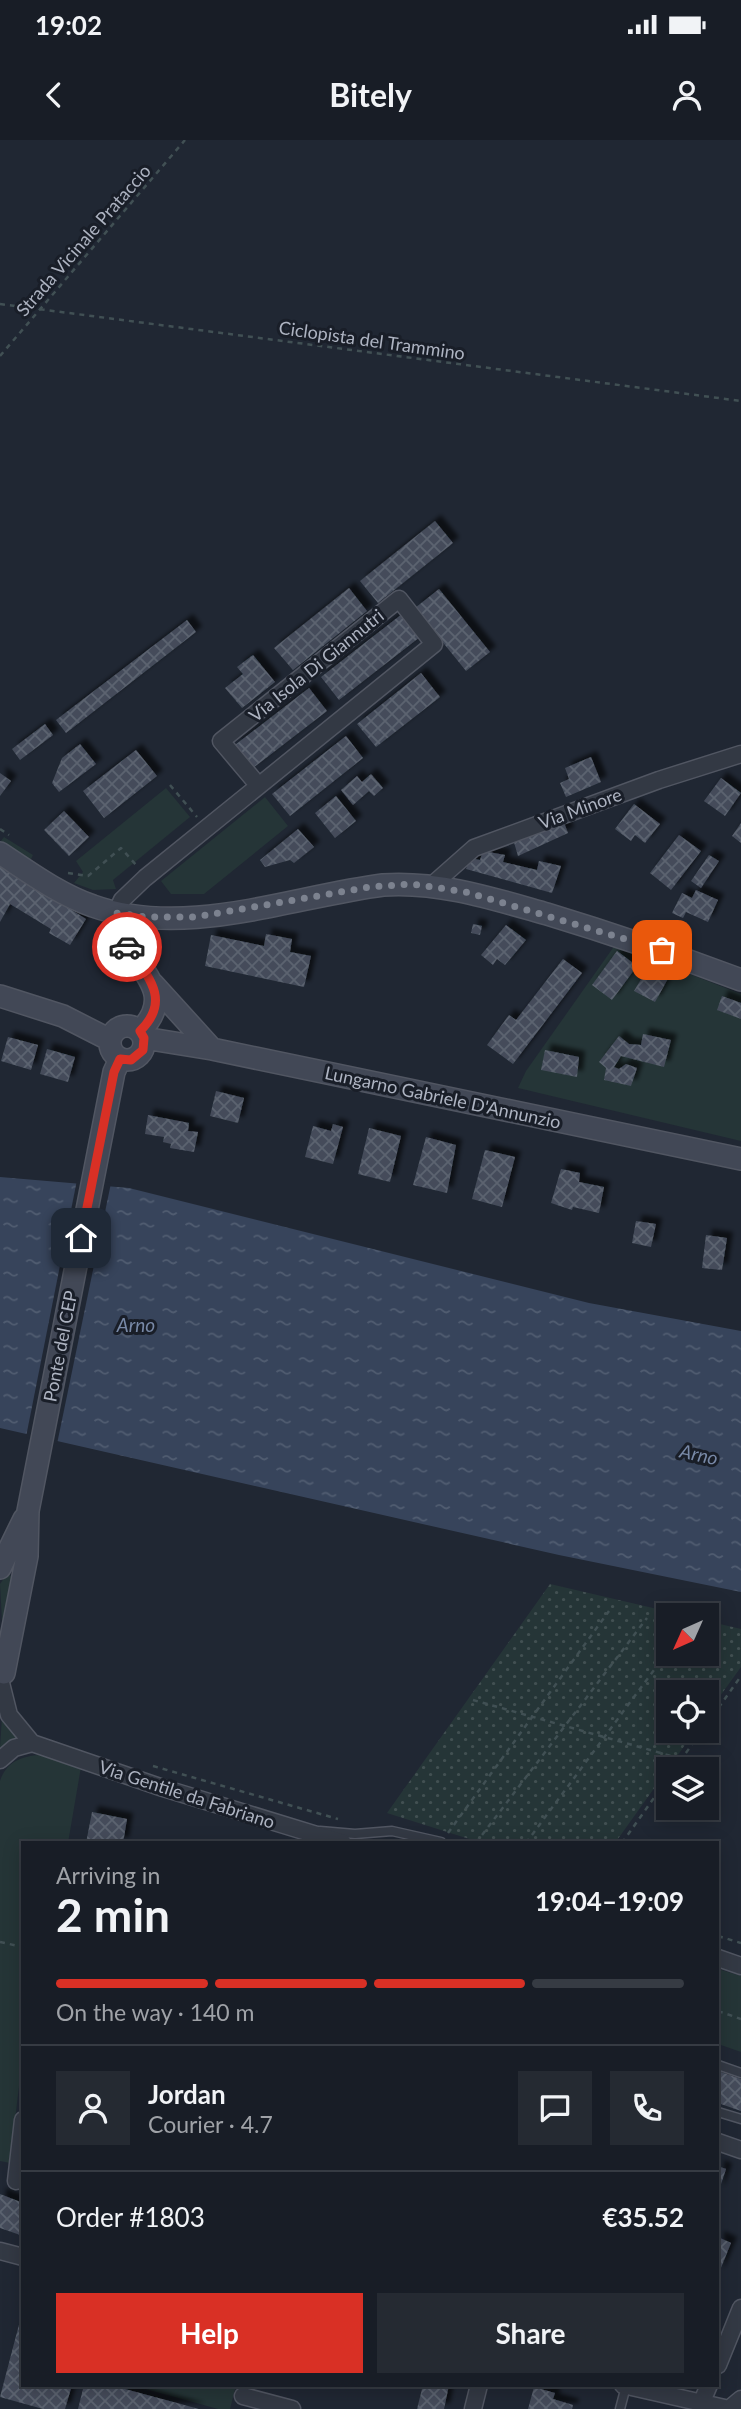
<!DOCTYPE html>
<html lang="en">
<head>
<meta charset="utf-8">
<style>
	:root { --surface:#181d26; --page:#252a32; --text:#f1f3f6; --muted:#9fa2a7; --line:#363b43; --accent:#d93025 }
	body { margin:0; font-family:Lato,sans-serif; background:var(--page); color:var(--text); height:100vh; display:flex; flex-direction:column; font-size:26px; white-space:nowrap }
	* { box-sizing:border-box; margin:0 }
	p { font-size:23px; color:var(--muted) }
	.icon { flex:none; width:38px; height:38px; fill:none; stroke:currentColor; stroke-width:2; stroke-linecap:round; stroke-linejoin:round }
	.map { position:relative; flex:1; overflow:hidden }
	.panel { position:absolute; left:21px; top:1701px; width:698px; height:546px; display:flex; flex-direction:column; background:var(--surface); border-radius:0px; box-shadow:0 4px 18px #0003,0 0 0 2px var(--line) }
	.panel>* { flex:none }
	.needle { width:46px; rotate:225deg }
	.tools { position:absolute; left:656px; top:1463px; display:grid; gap:14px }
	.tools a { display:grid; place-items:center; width:63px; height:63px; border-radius:0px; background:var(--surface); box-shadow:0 4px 18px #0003,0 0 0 2px var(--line); font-size:35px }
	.pin { position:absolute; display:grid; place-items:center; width:60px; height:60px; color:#fff; margin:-30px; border-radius:14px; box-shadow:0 4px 10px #0006 }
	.courier { position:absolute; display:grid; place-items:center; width:70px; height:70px; margin:-35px; border:5px solid #d93025; border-radius:50%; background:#fff; color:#222; box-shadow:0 2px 9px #0007 }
	.headline em { font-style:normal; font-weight:700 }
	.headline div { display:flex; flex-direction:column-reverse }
	.headline { display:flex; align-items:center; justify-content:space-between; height:119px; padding:0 35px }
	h1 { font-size:46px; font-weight:700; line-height:52px }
	.bar { display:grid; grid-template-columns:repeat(4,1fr); gap:10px 7px; align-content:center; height:84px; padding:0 35px }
	.bar i { height:9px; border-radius:5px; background:var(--line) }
	.bar .selected { background:var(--accent) }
	.bar p { grid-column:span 4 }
	.line { display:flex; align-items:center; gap:18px; padding:0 35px; border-top:2px solid var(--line) }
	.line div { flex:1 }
	.round { display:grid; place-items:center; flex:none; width:74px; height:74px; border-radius:0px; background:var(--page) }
	.primary-button { display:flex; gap:14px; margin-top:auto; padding:14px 35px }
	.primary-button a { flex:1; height:80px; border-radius:0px; background:var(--accent); color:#fff; font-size:28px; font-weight:700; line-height:80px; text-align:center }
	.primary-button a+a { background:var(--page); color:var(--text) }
	.status { display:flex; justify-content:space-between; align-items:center; height:49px; padding:0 35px; background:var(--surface); direction:ltr }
	.status svg { height:19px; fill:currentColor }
	header { display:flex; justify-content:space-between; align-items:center; height:91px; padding:0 35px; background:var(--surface); font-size:32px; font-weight:700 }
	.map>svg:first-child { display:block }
</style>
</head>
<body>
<div class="status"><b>19:02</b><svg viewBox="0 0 49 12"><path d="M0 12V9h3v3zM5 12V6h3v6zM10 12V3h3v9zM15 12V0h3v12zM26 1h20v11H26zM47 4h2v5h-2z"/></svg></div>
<header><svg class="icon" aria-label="back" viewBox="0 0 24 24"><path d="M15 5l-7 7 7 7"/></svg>Bitely<svg class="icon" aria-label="person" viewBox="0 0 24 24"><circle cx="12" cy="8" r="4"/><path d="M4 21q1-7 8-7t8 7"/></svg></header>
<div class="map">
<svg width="741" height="2269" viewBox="0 0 741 2269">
	<defs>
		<pattern id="garden-dots" width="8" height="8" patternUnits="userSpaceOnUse" patternTransform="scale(1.75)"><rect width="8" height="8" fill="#253537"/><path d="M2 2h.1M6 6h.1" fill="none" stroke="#425052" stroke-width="1.8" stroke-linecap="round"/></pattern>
		<pattern id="water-ripples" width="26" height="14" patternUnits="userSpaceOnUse" patternTransform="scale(1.75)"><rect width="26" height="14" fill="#37445b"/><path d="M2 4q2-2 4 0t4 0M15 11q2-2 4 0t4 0" fill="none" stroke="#515d71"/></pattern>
		<pattern id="building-cross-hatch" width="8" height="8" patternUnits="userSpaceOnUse" patternTransform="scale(1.75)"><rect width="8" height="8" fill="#444c5a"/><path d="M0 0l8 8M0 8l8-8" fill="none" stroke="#5c6370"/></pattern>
		<filter id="shadow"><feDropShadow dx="6" dy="-6" stdDeviation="2" flood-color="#0009"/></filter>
	</defs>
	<rect width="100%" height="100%" fill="#202733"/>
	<path fill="#253537" d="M166 648 190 677 113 740 116 749 93 750 74 743 83 732 76 721Z
		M265 657 288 686 204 754H171L161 741Z
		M4 697 33 715 30 721 0 702Z
		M615 805 741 854V1001L518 948 526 931Z
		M7 1434 17 1439 3 1500 0 1444Z
		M2 1575 19 1599 0 1608Z
		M40 1615 81 1627 68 1703H23V1912L10 2023 0 2021V1641C6 1622 22 1616 40 1615Z
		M718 1829 741 1836V1912L718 1904Z
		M131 2245H236L230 2269H218Z"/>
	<path fill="url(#garden-dots)" d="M550 1444 683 1475H668V1514H707V1481L741 1489V1527L707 1574V1552H668V1591H695L615 1703H482L387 1673Z"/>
	<path fill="url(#water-ripples)" d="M0 1037 129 1048 589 1163 741 1191V1452L559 1415 0 1288Z"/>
	<path fill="#202733" d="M77 1040 111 1043 57 1304 26 1297Z"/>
	<path fill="url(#building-cross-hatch)" filter="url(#shadow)" d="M435 381 453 403 378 463 360 441Z
		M349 448 367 471 293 530 274 508Z
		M439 449 490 512 466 531 415 468Z
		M402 474 420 497 339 560 321 537Z
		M187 480 196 492 66 593 56 580Z
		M253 515 275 542 242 568 225 548 243 534 237 527Z
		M421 533 440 557 376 607 357 584Z
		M309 548 327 571 253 628 235 605Z
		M45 584 53 595 20 620 12 609Z
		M346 596 363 618 290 676 272 654Z
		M80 604 96 624 59 652 52 643 62 618Z
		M136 610 157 636 104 678 83 651Z
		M591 617 601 642 566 657 560 643 569 639 565 628Z
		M0 633 11 641 0 656Z
		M371 634 383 648 374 656 369 651 353 665 341 650 357 636 362 642Z
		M721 638 741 653 725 676 704 661Z
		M336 656 356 681 335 698 315 673Z
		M634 664 660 684 645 703 635 695 631 701 615 689Z
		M64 671 89 697 69 716 44 690Z
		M563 680 568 693 518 716 513 699Z
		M741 683V703L732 696Z
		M298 689 314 707 294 723 290 720 265 727 260 720Z
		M679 695 701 711 671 750 650 733Z
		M483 711 505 715 503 722 537 730 539 721 561 726 552 753 466 729 470 718 480 720Z
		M709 715 719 721 701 748 691 741Z
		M0 725 86 779 70 805 49 793 51 789 10 764 0 782Z
		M696 750 718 760 708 782 686 772 683 778 672 773 682 753 692 758Z
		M473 784 482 786 480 795 471 793Z
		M506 785 526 800 505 825 497 819 493 825 481 815Z
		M266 794 292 799 290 812 311 816 304 847 205 826 211 795 264 806Z
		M617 811 637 826 612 860 592 845Z
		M563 819 582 833 513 924 487 905 509 875 516 880Z
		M650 824 670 835 655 862 634 851Z
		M722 856 741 863V879L717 870Z
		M643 894 671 900 664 927 621 916 614 927 619 929 626 924 637 928 631 946 604 940 606 928 599 922 619 896 629 904 641 905Z
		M8 897 38 905 31 930 1 921Z
		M47 909 75 917 68 942 40 934Z
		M545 910 579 917 577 937 541 930Z
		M216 951 244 958 238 983 210 976Z
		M148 975 189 983 188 991 198 992 194 1012 170 1008 171 1004 163 1002 164 997 145 994Z
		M333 984 343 987 333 1024 305 1017 313 986 331 991Z
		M369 988 401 996 390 1042 358 1034Z
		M426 997 456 1005 447 1053 413 1045Z
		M485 1010 515 1017 502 1067 472 1059Z
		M561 1029 580 1033 579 1042 604 1047 599 1073 573 1067 572 1070 551 1063Z
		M636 1081 656 1084 651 1107 632 1103Z
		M706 1095 727 1098 722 1130 702 1128Z
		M92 1672 127 1679 123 1703H86Z
		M718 1931 741 1939V1971L718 1963Z
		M718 2026 726 2029 718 2053Z
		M0 2054 23 2063V2096L0 2088Z
		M718 2097 731 2103 718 2135Z
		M22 2173 23 2245H72L65 2269H43L0 2257Z
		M84 2245H110L199 2269H78Z
		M423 2245H449L444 2269H417Z
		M534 2247 555 2253 553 2259 573 2265 572 2269H528Z"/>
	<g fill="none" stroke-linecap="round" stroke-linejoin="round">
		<g stroke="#515662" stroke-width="11">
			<path id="lane" d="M320 1691 355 1694 392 1691 441 1702
				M718 1925 741 1933
				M718 1972 741 1979
				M620 2269 626 2246"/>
		</g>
		<g stroke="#515662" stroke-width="19">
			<path id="street" d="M431 746 474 708 659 640 741 614
				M116 773 122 760 145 738 434 504 399 459 221 601 258 645
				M1 1543 9 1575 32 1603 163 1648 343 1703
				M0 1620 14 1608 32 1603
				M718 1818 741 1826
				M718 2002 741 2010
				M16 2041 23 1980
				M0 2111 23 2117
				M718 2225 741 2168
				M623 2245 729 2269 741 2259
				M243 2256 292 2269
				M701 2264 709 2245
				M473 2269 479 2245"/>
		</g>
		<g stroke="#515662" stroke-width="24">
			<path id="secondary" d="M0 713C29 732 60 755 93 766 185 799 290 757 383 745 439 741 494 759 547 774 613 794 677 816 741 840
				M116 773C115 819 186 845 140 891
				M153 844 212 909
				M0 856 63 876 110 900
				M110 903a17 17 0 1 1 34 0a17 17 0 1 1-34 0Z
				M144 898 212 909 741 1019
				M0 1428 24 1379
				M4 1533 27 1416 28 1371 114 932 120 919"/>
		</g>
		<path stroke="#415054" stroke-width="2.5" stroke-dasharray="5 5" stroke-linecap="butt" d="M0 164 741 261
			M0 216 185 0
			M170 645 197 677
			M0 689 9 695
			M68 733 88 736 121 708 137 726
			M473 1560 682 1619
			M707 1584 741 1536
			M153 1626 338 1679
			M674 1629 702 1591
			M448 1693 609 1471
			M476 1703 647 1478
			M526 1703 668 1511
			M622 1703 668 1638
			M718 1796 741 1803
			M0 1802 23 1807
			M718 1871 741 1879"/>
		<use href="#lane" stroke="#333944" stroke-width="8"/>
		<use href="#street" stroke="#333944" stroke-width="16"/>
		<use href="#secondary" stroke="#424856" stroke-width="21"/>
	</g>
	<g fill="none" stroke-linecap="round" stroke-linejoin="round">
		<path stroke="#7c828f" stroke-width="7" stroke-dasharray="0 12.6" d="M127 807 117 789 116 773 146 777H195L370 747 412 744 466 752 662 810"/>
		<path stroke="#d93025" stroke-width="9" d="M81 1098 114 932 120 919 131 920 143 910 144 898 140 891C172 860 148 836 127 807"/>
	</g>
	<g text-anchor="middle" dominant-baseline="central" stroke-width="6" stroke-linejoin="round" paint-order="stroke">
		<g font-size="18" fill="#adb3c1" stroke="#191e28">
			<text transform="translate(83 100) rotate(-49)">Strada Vicinale Prataccio</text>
			<text transform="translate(372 200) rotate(8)">Ciclopista del Trammino</text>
			<text transform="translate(316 525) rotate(-39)">Via Isola Di Giannutri</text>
			<text transform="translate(580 668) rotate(-20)">Via Minore</text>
			<text transform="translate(443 957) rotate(12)">Lungarno Gabriele D'Annunzio</text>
			<text transform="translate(60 1206) rotate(-79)">Ponte del CEP</text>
			<text transform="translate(187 1654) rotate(18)">Via Gentile da Fabriano</text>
		</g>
		<g font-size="19" font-style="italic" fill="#7889a7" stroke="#191e28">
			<text x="136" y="1184">Arno</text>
			<text transform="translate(699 1314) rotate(12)">Arno</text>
		</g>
	</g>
</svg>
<div class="tools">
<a><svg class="needle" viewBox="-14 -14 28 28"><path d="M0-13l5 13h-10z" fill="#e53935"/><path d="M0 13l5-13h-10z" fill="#9fa2a7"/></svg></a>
<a><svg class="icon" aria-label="locate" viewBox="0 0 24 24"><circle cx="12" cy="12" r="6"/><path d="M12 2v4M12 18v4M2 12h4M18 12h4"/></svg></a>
<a><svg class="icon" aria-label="layers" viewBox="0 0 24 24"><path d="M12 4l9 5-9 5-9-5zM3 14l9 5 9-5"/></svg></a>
</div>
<div class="pin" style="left:662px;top:810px;background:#ea580c"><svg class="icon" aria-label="bag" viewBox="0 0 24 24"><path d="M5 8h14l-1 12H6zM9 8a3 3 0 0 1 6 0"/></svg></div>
<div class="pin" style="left:81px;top:1098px;background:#1f2937"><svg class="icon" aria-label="home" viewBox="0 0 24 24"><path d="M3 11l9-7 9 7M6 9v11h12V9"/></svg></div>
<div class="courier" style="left:127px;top:807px"><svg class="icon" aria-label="car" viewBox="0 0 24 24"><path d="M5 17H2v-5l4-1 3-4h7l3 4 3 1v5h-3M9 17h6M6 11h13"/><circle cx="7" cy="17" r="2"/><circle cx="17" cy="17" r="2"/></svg></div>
<section class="panel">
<div class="headline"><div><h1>2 min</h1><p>Arriving in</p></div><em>19:04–19:09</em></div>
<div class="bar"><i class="selected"></i><i class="selected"></i><i class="selected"></i><i></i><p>On the way · 140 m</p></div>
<div class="line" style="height:126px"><a class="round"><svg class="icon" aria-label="person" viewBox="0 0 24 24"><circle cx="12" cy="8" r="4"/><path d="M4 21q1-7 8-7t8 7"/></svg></a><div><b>Jordan</b><p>Courier · 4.7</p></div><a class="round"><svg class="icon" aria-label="chat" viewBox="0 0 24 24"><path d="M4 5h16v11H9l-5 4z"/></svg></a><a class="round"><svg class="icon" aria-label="phone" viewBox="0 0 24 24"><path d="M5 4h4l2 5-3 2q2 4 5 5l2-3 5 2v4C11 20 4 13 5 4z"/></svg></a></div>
<div class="line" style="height:91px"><div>Order #1803</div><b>€35.52</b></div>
<div class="primary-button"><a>Help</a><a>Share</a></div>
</section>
</div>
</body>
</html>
